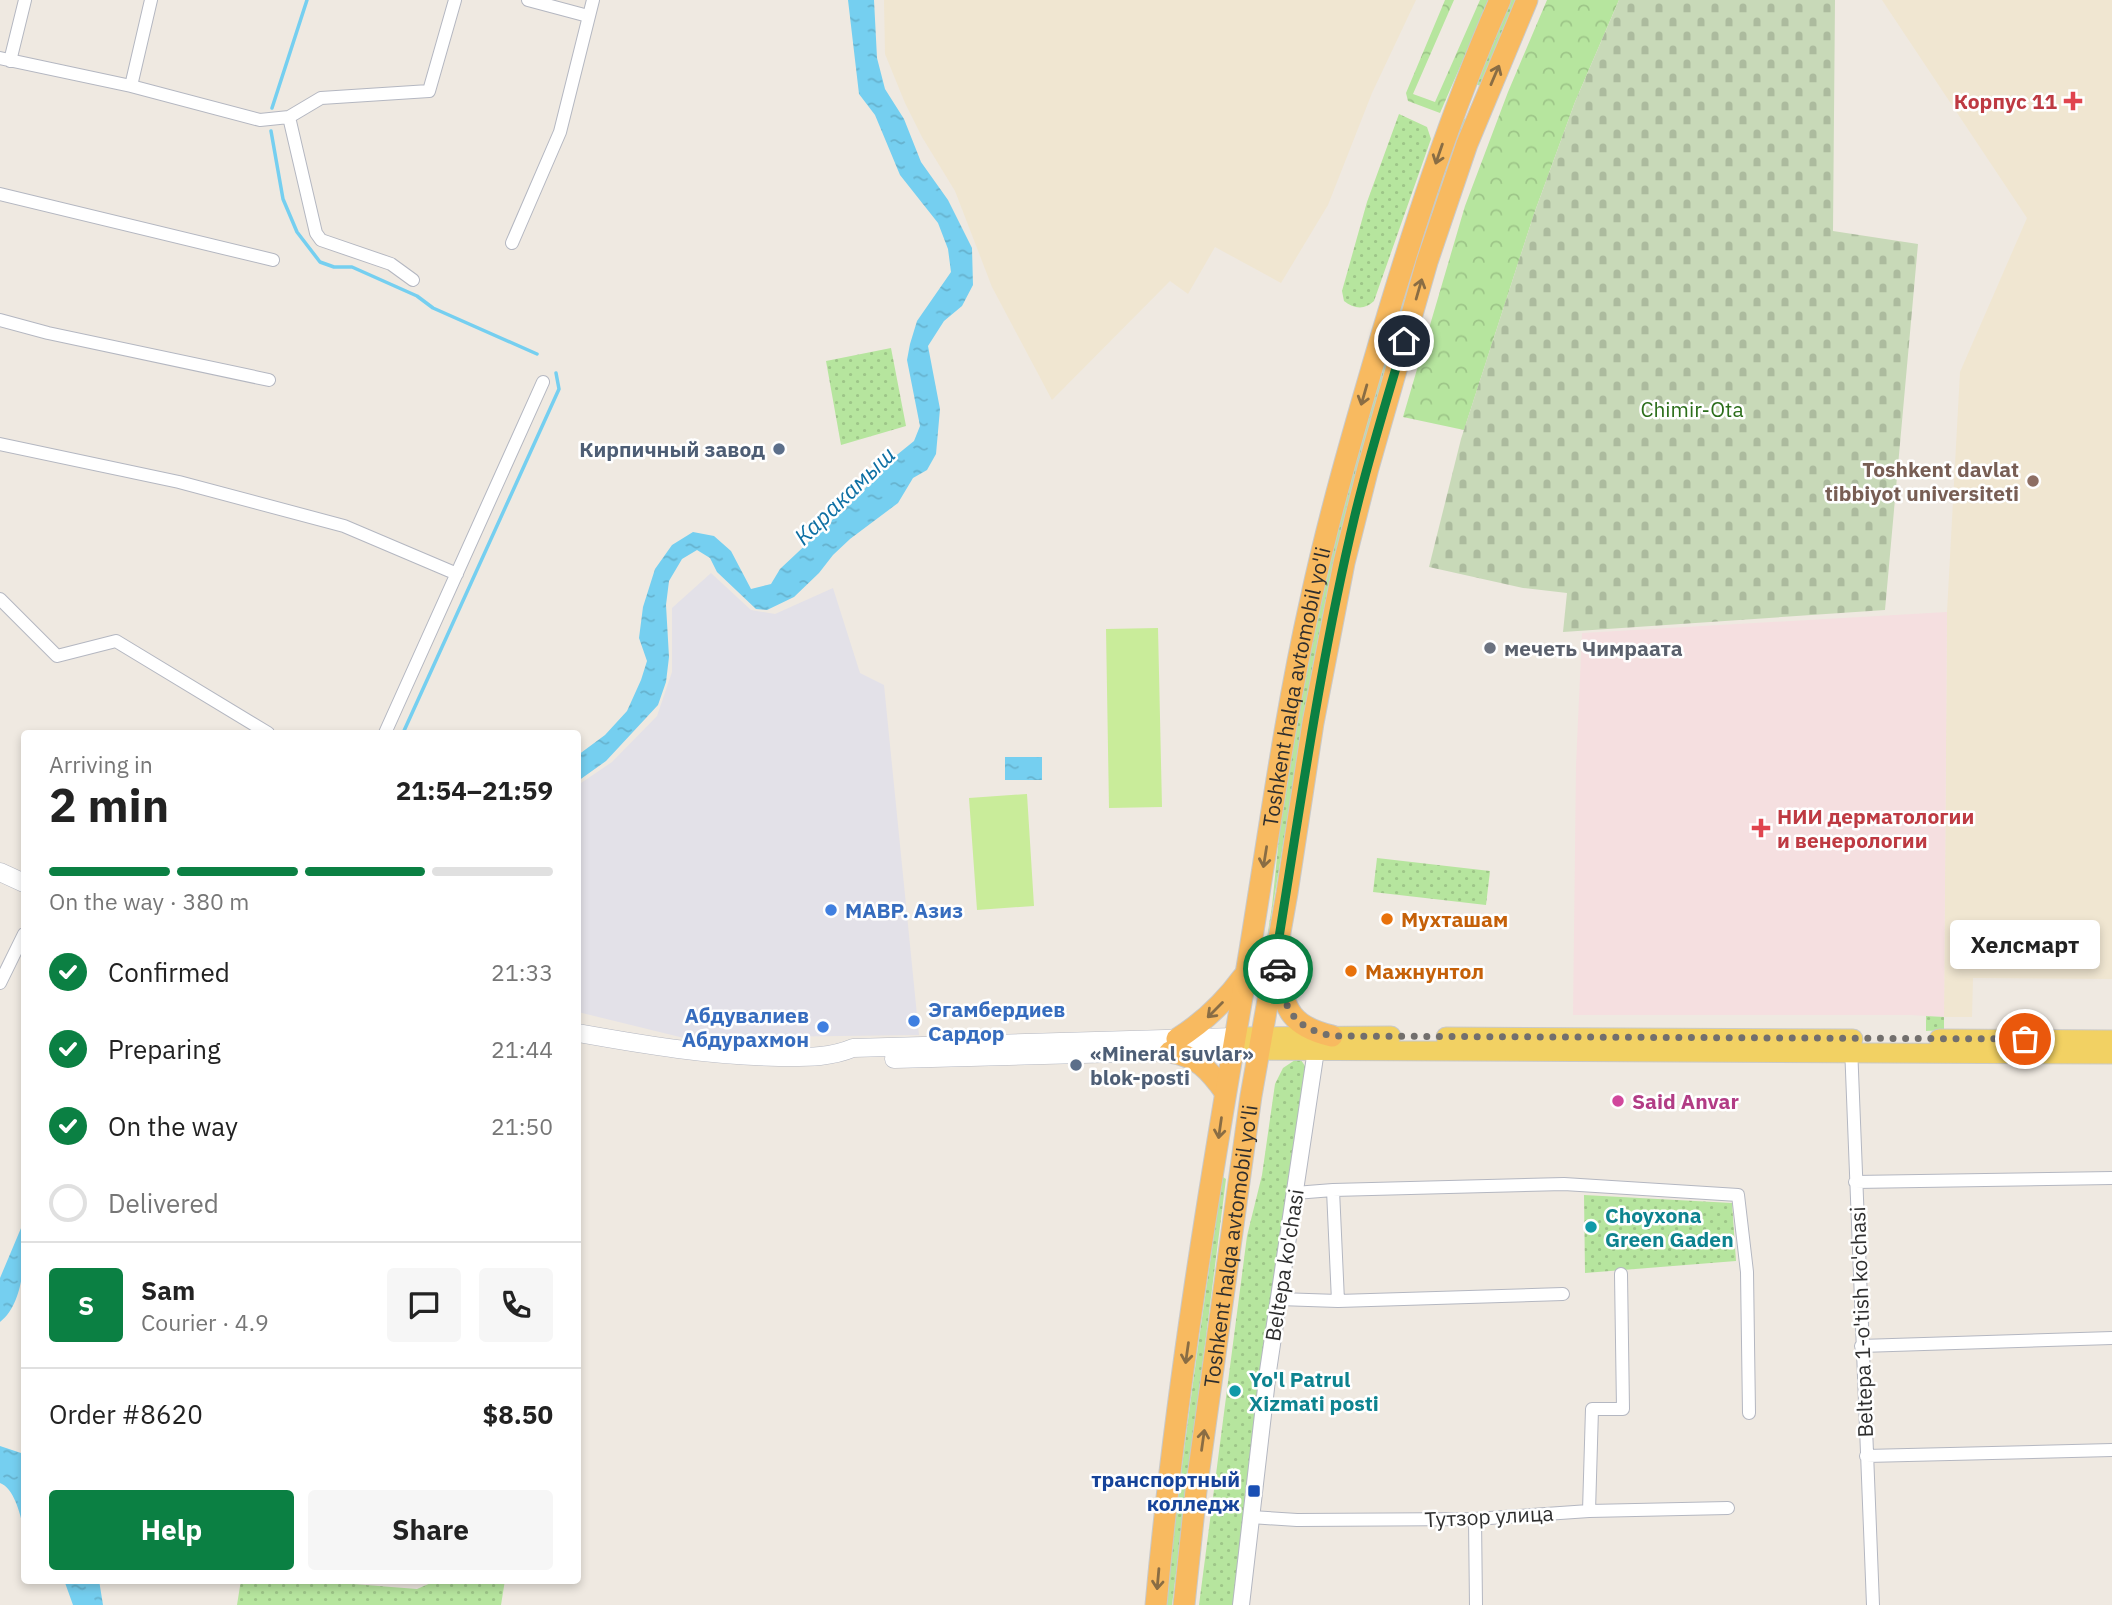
<!DOCTYPE html>
<html lang="en">
<head>
<meta charset="utf-8">
<style>
	:root { --surface:#fff; --page:#f6f6f6; --text:#222; --muted:#767676; --line:#e0e0e0; --accent:#0b8043 }
	body { margin:0; font-family:"IBM Plex Sans",sans-serif; background:var(--page); color:var(--text); height:100vh; display:flex; flex-direction:column; font-size:26px; white-space:nowrap }
	* { box-sizing:border-box; margin:0 }
	p { font-size:23px; color:var(--muted) }
	.icon { flex:none; width:38px; height:38px; fill:none; stroke:currentColor; stroke-width:2; stroke-linecap:round; stroke-linejoin:round }
	.map { position:relative; flex:1; overflow:hidden }
	.side { position:absolute; left:21px; top:730px; width:560px; height:854px; display:flex; flex-direction:column; background:var(--surface); border-radius:7px; box-shadow:0 4px 10px #0003 }
	.side>* { flex:none }
	.pin { position:absolute; display:grid; place-items:center; width:60px; height:60px; color:#fff; margin:-30px; border:4px solid #fff; border-radius:50%; box-shadow:0 2px 7px #0007 }
	.courier { position:absolute; display:grid; place-items:center; width:70px; height:70px; margin:-35px; border:5px solid #0b8043; border-radius:50%; background:#fff; color:#222; box-shadow:0 2px 9px #0007 }
	.bubble { position:absolute; height:49px; border-radius:7px; background:var(--surface); box-shadow:0 4px 10px #0003; font-size:23px; font-weight:700; line-height:49px; text-align:center }
	.head em { font-style:normal; font-weight:700 }
	.head div { display:flex; flex-direction:column-reverse }
	.head { display:flex; align-items:center; justify-content:space-between; height:119px; padding:0 28px }
	h1 { font-size:46px; font-weight:700; line-height:52px }
	.bar { display:grid; grid-template-columns:repeat(4,1fr); gap:10px 7px; align-content:center; height:84px; padding:0 28px }
	.bar i { height:9px; border-radius:5px; background:var(--line) }
	.bar .current { background:var(--accent) }
	.bar p { grid-column:span 4 }
	.line { display:flex; align-items:center; gap:18px; padding:0 28px; border-top:2px solid var(--line) }
	.line div { flex:1 }
	.round { display:grid; place-items:center; flex:none; width:74px; height:74px; border-radius:7px; background:var(--page) }
	ol { padding:0 28px; list-style:none }
	li { display:flex; align-items:center; gap:21px; height:77px }
	li p { margin-inline-start:auto }
	li .icon { padding:7px; border-radius:50%; background:var(--accent); color:#fff; stroke-width:4 }
	li:last-child { color:var(--muted) }
	li i { width:38px; height:38px; border:4px solid var(--line); border-radius:50% }
	.primary-button { display:flex; gap:14px; margin-top:auto; padding:14px 28px }
	.primary-button a { flex:1; height:80px; border-radius:7px; background:var(--accent); color:#fff; font-size:28px; font-weight:700; line-height:80px; text-align:center }
	.primary-button a+a { background:var(--page); color:var(--text) }
	.map>svg:first-child { display:block }
</style>
</head>
<body>
<div class="map">
<svg width="2112" height="1605" viewBox="0 0 2112 1605">
	<defs>
		<pattern id="grass-dots" width="8" height="8" patternUnits="userSpaceOnUse" patternTransform="scale(1.75)"><rect width="8" height="8" fill="#b6e59e"/><path d="M2 2h.1M6 6h.1" fill="none" stroke="#9dc588" stroke-width="1.8" stroke-linecap="round"/></pattern>
		<pattern id="forest-crowns" width="20" height="18" patternUnits="userSpaceOnUse" patternTransform="scale(1.75)"><rect width="20" height="18" fill="#b6e59e"/><path d="M2 6a3 3 0 1 1 6 0M12 15a3 3 0 1 1 6 0" fill="none" stroke="#9dc588"/></pattern>
		<pattern id="cemetery-stones" width="16" height="16" patternUnits="userSpaceOnUse" patternTransform="scale(1.75)"><rect width="16" height="16" fill="#c8d9b8"/><path d="M2 7V4a2 2 0 0 1 4 0v3zM10 15v-3a2 2 0 0 1 4 0v3z" fill="#acbb9e"/></pattern>
		<pattern id="water-ripples" width="26" height="14" patternUnits="userSpaceOnUse" patternTransform="scale(1.75)"><rect width="26" height="14" fill="#75cff0"/><path d="M2 4q2-2 4 0t4 0M15 11q2-2 4 0t4 0" fill="none" stroke="#66b2ce"/></pattern>
	</defs>
	<rect width="100%" height="100%" fill="#efe9e1"/>
	<path fill="#e3e1e8" d="M711 573 751 610 775 614 833 588 860 673 884 685 919 1035 684 1038 578 1012V785L612 762 657 716 672 672V608Z"/>
	<path fill="#f0e6d1" d="M884 0H1416L1372 93 1328 205 1281 283 1215 247 1188 294 1170 281 1052 400 992 287 955 191 922 137 905 103 885 54Z
		M1882 0H2112V979L1973 978 1972 1017H1944L1947 612 1960 372 2027 218Z"/>
	<path fill="#f5dfe0" d="M1947 612 1944 1017 1911 1015H1573L1576 765 1582 633Z"/>
	<path fill="url(#grass-dots)" d="M1509 0H1517L1480 86 1474 83Z
		M1399 114 1427 127 1431 139 1374 301C1365 310 1354 309 1344 301L1342 291 1367 202Z
		M1460 117 1467 120 1329 583 1312 670 1258 996 1272 906 1283 798 1305 667 1354 452Z
		M891 348 906 426 841 445 826 361Z
		M1377 858 1490 871 1486 905 1373 892Z
		M1926 1016 1944 1017V1030L1926 1031Z
		M1241 1060 1223 1177 1226 1179 1172 1605H1165C1186 1423 1212 1241 1241 1060Z
		M1295 1060H1301L1307 1069C1277 1247 1253 1426 1233 1605H1199L1247 1236 1262 1175 1275 1084 1283 1068Z
		M1584 1195 1732 1203 1736 1261 1585 1273Z
		M241 1580H302L417 1589 438 1580H505L501 1605H237Z"/>
	<path fill="url(#forest-crowns)" d="M1445 0H1454L1413 94 1435 102 1480 0H1489L1440 113 1408 101 1406 93Z
		M1547 0H1619L1575 102 1534 214 1464 430 1403 417 1465 206 1508 92Z"/>
	<path fill="url(#cemetery-stones)" d="M1619 0H1835L1833 231 1918 244 1885 610 1563 632 1567 593 1523 588 1429 567 1461 439 1534 214 1575 102Z"/>
	<path fill="#c9ec9a" d="M1158 628 1162 807 1109 808 1106 629Z
		M1027 794 1034 906 977 910 969 798Z"/>
	<path fill="url(#water-ripples)" d="M848 0H874L877 58 885 89 904 119 921 162 948 200 972 248 973 285 962 306 944 321 928 346 940 409 936 454 927 470 913 478 898 503 850 539 833 555 819 573 794 597 767 610 756 609 717 572 710 558 697 550 682 559 669 581 666 605 669 657 666 682 658 705 606 761 578 781V755L605 735 627 711 641 680 647 661 639 638 643 607 655 569 672 545 693 532 714 536 731 551 751 589 771 584 780 569 863 491 882 467 914 441 920 426 907 360 910 344 917 321 951 272 948 249 938 223 900 175 875 115 859 94Z
		M1005 757H1042V780H1005Z
		M24 1221C25 1250 26 1302 0 1322V1278Z
		M0 1446 24 1454V1529C20 1515 15 1489 0 1483Z
		M64 1580H99L103 1605H73Z"/>
	<g fill="none" stroke-linecap="round" stroke-linejoin="round">
		<path stroke="#75cff0" stroke-width="3.5" d="M272 108 307 0
			M271 131 283 199 297 232 320 262 334 267H352L417 296 433 308 537 354
			M403 733 559 389 556 373"/>
		<g stroke="#b4b7c1" stroke-width="14">
			<path id="minor" d="M528 0 588 16
				M0 58 131 86 260 120 289 117 321 98 429 91 455 0
				M10 61 25 0
				M131 86 151 0
				M289 117 316 233 321 240 391 264 413 280
				M0 194 273 260
				M512 243 560 132 593 0
				M0 320 48 333 269 380
				M0 444 179 482 344 526 457 574
				M0 599 57 656 116 641 268 733
				M385 733 543 382
				M0 983 24 934
				M1851 1046 1873 1605
				M1855 1182 2112 1178
				M1333 1190 1338 1301
				M1295 1193 1333 1190 1564 1184 1738 1195 1747 1272 1749 1413
				M1279 1299 1338 1301 1563 1294
				M1861 1346 2112 1338
				M1866 1456 2112 1450
				M1589 1511 1592 1409H1623L1621 1274
				M1251 1517 1297 1520 1475 1519 1589 1511 1728 1508
				M1475 1519 1476 1605"/>
		</g>
		<g stroke="#b4b7c1" stroke-width="18">
			<path id="tertiary" d="M1241 1605 1268 1371 1316 1050"/>
		</g>
		<g stroke="#b4b7c1" stroke-width="19">
			<path id="secondary" d="M0 872 24 883
				M578 1033C645 1045 711 1056 779 1057 806 1057 829 1058 853 1048L1235 1037
				M894 1059 1232 1050"/>
		</g>
		<g stroke="#c9c9c9" stroke-width="21">
			<path id="primary" d="M1235 1037 1391 1036
				M1446 1037 1853 1039
				M1939 1039 2112 1040
				M1232 1050 2112 1054"/>
		</g>
		<g stroke="#c9c9c9" stroke-width="23">
			<g id="trunk">
				<path d="M1278 972C1284 1011 1293 1027 1332 1036"/>
				<path d="M1177 1039C1204 1022 1224 1003 1243 977"/>
				<path d="M1170 1052C1197 1056 1210 1071 1225 1092"/>
				<path id="s1" d="M1156 1605C1175 1394 1210 1183 1246 974 1267 849 1283 723 1311 599 1329 516 1353 433 1377 351 1412 232 1450 114 1500 0"/>
				<path id="s2" d="M1184 1605 1196 1491 1251 1096 1287 893 1313 723 1344 563 1368 468 1427 262 1467 144 1527 0"/>
			</g>
		</g>
		<use href="#minor" stroke="#fff" stroke-width="12"/>
		<use href="#tertiary" stroke="#fff" stroke-width="16"/>
		<use href="#secondary" stroke="#fff" stroke-width="18"/>
		<use href="#primary" stroke="#f2d163" stroke-width="19"/>
		<use href="#trunk" stroke="#f8ba60" stroke-width="21"/>
	</g>
	<defs><path id="oneway-shaft" d="M-6 0H5M1.5-3L5.5 0L1.5 3" fill="none" stroke-width="1.6" stroke-linecap="round" stroke-linejoin="round" transform="scale(1.75)"/></defs>
	<g stroke="#896d44">
		<use href="#oneway-shaft" transform="translate(1495 75) rotate(-67)"/>
		<use href="#oneway-shaft" transform="translate(1439 154) rotate(109)"/>
		<use href="#oneway-shaft" transform="translate(1419 289) rotate(-74)"/>
		<use href="#oneway-shaft" transform="translate(1364 395) rotate(106)"/>
		<use href="#oneway-shaft" transform="translate(1265 857) rotate(99)"/>
		<use href="#oneway-shaft" transform="translate(1215 1010) rotate(135)"/>
		<use href="#oneway-shaft" transform="translate(1220 1128) rotate(98)"/>
		<use href="#oneway-shaft" transform="translate(1187 1353) rotate(98)"/>
		<use href="#oneway-shaft" transform="translate(1203 1440) rotate(-82)"/>
		<use href="#oneway-shaft" transform="translate(1158 1579) rotate(95)"/>
	</g>
	<g fill="none" stroke-linecap="round" stroke-linejoin="round">
		<path stroke="#726f6d" stroke-width="7" stroke-dasharray="0 12.6" d="M1278 969C1284 1008 1291 1027 1332 1036L2025 1039"/>
		<path stroke="#0b8043" stroke-width="9" d="M1278 969 1276 956C1300 809 1320 661 1355 515 1369 457 1387 399 1404 341"/>
	</g>
	<g fill="#e0444e" stroke="#fff" stroke-width="2.5">
		<path d="M2069.5 90.5h7v7h7v7h-7v7h-7v-7h-7v-7h7z"/>
		<path d="M1757.5 817.5h7v7h7v7h-7v7h-7v-7h-7v-7h7z"/>
	</g>
	<g fill="#5c6f8a" stroke="#fff" stroke-width="2.5">
		<circle cx="779" cy="449" r="7"/>
		<circle cx="1076" cy="1065" r="7"/>
	</g>
	<circle fill="#8d6e63" stroke="#fff" stroke-width="2.5" cx="2033" cy="481" r="7"/>
	<circle fill="#6b7280" stroke="#fff" stroke-width="2.5" cx="1490" cy="648" r="7"/>
	<g fill="#3f7fe0" stroke="#fff" stroke-width="2.5">
		<circle cx="831" cy="910" r="7"/>
		<circle cx="914" cy="1021" r="7"/>
		<circle cx="823" cy="1027" r="7"/>
	</g>
	<g fill="#e8710a" stroke="#fff" stroke-width="2.5">
		<circle cx="1387" cy="919" r="7"/>
		<circle cx="1351" cy="971" r="7"/>
	</g>
	<circle fill="#d1479c" stroke="#fff" stroke-width="2.5" cx="1618" cy="1101" r="7"/>
	<g fill="#0f9aa8" stroke="#fff" stroke-width="2.5">
		<circle cx="1591" cy="1227" r="7"/>
		<circle cx="1235" cy="1391" r="7"/>
	</g>
	<rect fill="#1a4fb4" stroke="#fff" stroke-width="2.5" x="1247" y="1484" width="14" height="14" rx="3.5"/>
	<g text-anchor="middle" dominant-baseline="central" stroke-width="5" stroke-linejoin="round" paint-order="stroke">
		<g font-size="21" font-weight="bold" fill="#be3a42" stroke="#fff" text-anchor="end">
			<text x="2057" y="101">Корпус 11</text>
			<text x="1777" y="816" text-anchor="start">НИИ дерматологии<tspan x="1777" dy="24">и венерологии</tspan></text>
		</g>
		<g font-size="21" fill="#2c6e1b" stroke="#fff">
			<text x="1692" y="409">Chimir-Ota</text>
		</g>
		<g font-size="21" font-weight="bold" fill="#4e5e75" stroke="#fff" text-anchor="end">
			<text x="765" y="449">Кирпичный завод</text>
			<text x="1090" y="1053" text-anchor="start">«Mineral suvlar»<tspan x="1090" dy="24">blok-posti</tspan></text>
		</g>
		<g font-size="21" font-weight="bold" fill="#785e54" stroke="#fff" text-anchor="end">
			<text x="2019" y="469">Toshkent davlat<tspan x="2019" dy="24">tibbiyot universiteti</tspan></text>
		</g>
		<g font-size="21" font-weight="bold" fill="#5b616d" stroke="#fff" text-anchor="start">
			<text x="1504" y="648">мечеть Чимраата</text>
		</g>
		<g font-size="21" fill="#2e2e2e" stroke="#fff">
			<text stroke="none"><textPath href="#s1" startOffset="929">Toshkent halqa avtomobil yo'li</textPath></text>
			<text stroke="none"><textPath href="#s2" startOffset="362">Toshkent halqa avtomobil yo'li</textPath></text>
			<text transform="translate(1284 1265) rotate(-81)">Beltepa ko'chasi</text>
			<text transform="translate(1861 1322) rotate(-92)">Beltepa 1-o'tish ko'chasi</text>
			<text transform="translate(1489 1516) rotate(-3)">Тутзор улица</text>
		</g>
		<g font-size="21" font-weight="bold" fill="#366cbe" stroke="#fff" text-anchor="start">
			<text x="845" y="910">МАВР. Азиз</text>
			<text x="928" y="1009">Эгамбердиев<tspan x="928" dy="24">Сардор</tspan></text>
			<text x="809" y="1015" text-anchor="end">Абдувалиев<tspan x="809" dy="24">Абдурахмон</tspan></text>
		</g>
		<g font-size="21" font-weight="bold" fill="#c56008" stroke="#fff" text-anchor="start">
			<text x="1401" y="919">Мухташам</text>
			<text x="1365" y="971">Мажнунтол</text>
		</g>
		<g font-size="21" font-weight="bold" fill="#b23c85" stroke="#fff" text-anchor="start">
			<text x="1632" y="1101">Said Anvar</text>
		</g>
		<g font-size="21" font-weight="bold" fill="#0d838f" stroke="#fff" text-anchor="start">
			<text x="1605" y="1215">Choyxona<tspan x="1605" dy="24">Green Gaden</tspan></text>
			<text x="1249" y="1379">Yo'l Patrul<tspan x="1249" dy="24">Xizmati posti</tspan></text>
		</g>
		<g font-size="21" font-weight="bold" fill="#164399" stroke="#fff" text-anchor="end">
			<text x="1240" y="1479">транспортный<tspan x="1240" dy="24">колледж</tspan></text>
		</g>
		<g font-size="23" font-style="italic" fill="#0d6fa3" stroke="#fff">
			<text transform="translate(844 495) rotate(-44)">Каракамыш</text>
		</g>
	</g>
</svg>
<div class="pin" style="left:2025px;top:1039px;background:#ea580c"><svg class="icon" aria-label="bag" viewBox="0 0 24 24"><path d="M5 8h14l-1 12H6zM9 8a3 3 0 0 1 6 0"/></svg></div>
<div class="pin" style="left:1404px;top:341px;background:#1f2937"><svg class="icon" aria-label="home" viewBox="0 0 24 24"><path d="M3 11l9-7 9 7M6 9v11h12V9"/></svg></div>
<div class="courier" style="left:1278px;top:969px"><svg class="icon" aria-label="car" viewBox="0 0 24 24"><path d="M5 17H2v-5l4-1 3-4h7l3 4 3 1v5h-3M9 17h6M6 11h13"/><circle cx="7" cy="17" r="2"/><circle cx="17" cy="17" r="2"/></svg></div>
<div class="bubble" style="left:1950px;top:920px;width:150px">Хелсмарт</div>
<section class="side">
<div class="head"><div><h1>2 min</h1><p>Arriving in</p></div><em>21:54–21:59</em></div>
<div class="bar"><i class="current"></i><i class="current"></i><i class="current"></i><i></i><p>On the way · 380 m</p></div>
<ol>
<li><svg class="icon" aria-label="check" viewBox="0 0 24 24"><path d="M5 12l5 5 9-10"/></svg>Confirmed<p>21:33</p></li>
<li><svg class="icon" aria-label="check" viewBox="0 0 24 24"><path d="M5 12l5 5 9-10"/></svg>Preparing<p>21:44</p></li>
<li><svg class="icon" aria-label="check" viewBox="0 0 24 24"><path d="M5 12l5 5 9-10"/></svg>On the way<p>21:50</p></li>
<li><i></i>Delivered</li>
</ol>
<div class="line" style="height:126px"><b class="round" style="background:var(--accent);color:#fff">S</b><div><b>Sam</b><p>Courier · 4.9</p></div><a class="round"><svg class="icon" aria-label="chat" viewBox="0 0 24 24"><path d="M4 5h16v11H9l-5 4z"/></svg></a><a class="round"><svg class="icon" aria-label="phone" viewBox="0 0 24 24"><path d="M5 4h4l2 5-3 2q2 4 5 5l2-3 5 2v4C11 20 4 13 5 4z"/></svg></a></div>
<div class="line" style="height:91px"><div>Order #8620</div><b>$8.50</b></div>
<div class="primary-button"><a>Help</a><a>Share</a></div>
</section>
</div>
</body>
</html>
